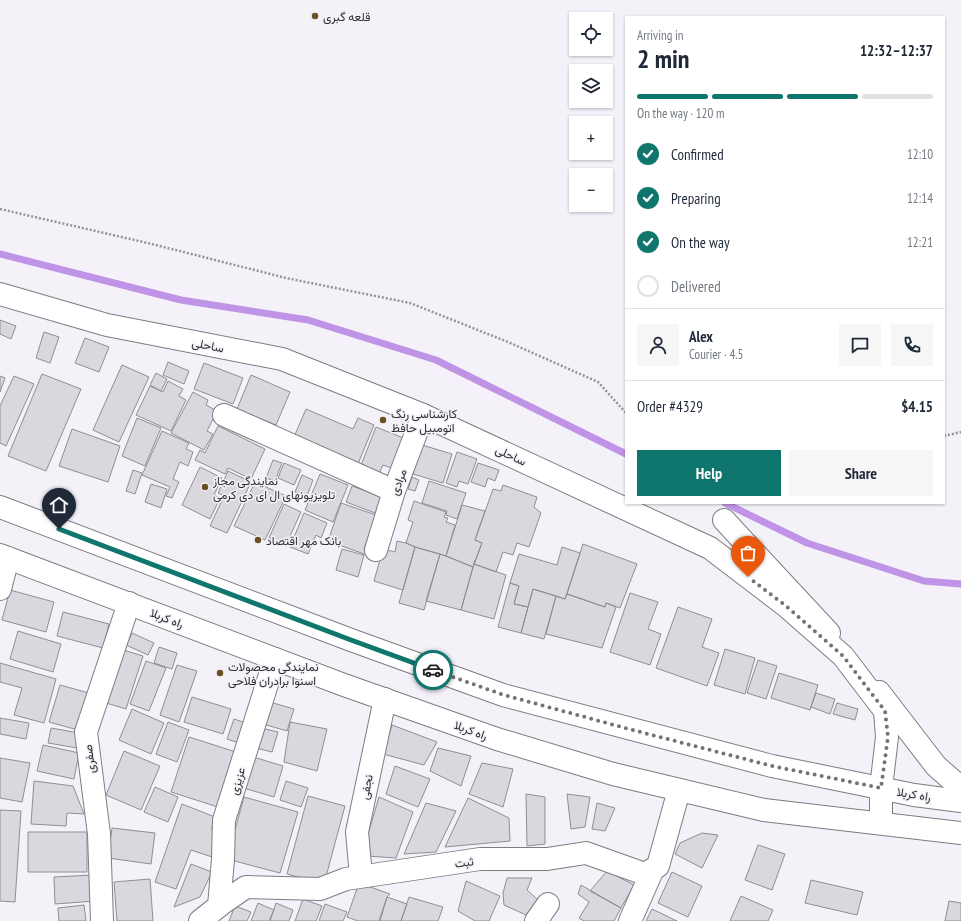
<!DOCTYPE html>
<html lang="en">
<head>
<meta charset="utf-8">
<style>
	:root { --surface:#fff; --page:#f6f6f7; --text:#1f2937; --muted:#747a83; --line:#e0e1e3; --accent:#0f766e }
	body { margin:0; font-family:"PT Sans Narrow",Vazirmatn,sans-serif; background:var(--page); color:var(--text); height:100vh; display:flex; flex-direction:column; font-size:15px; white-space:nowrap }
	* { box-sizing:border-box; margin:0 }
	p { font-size:13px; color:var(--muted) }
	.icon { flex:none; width:22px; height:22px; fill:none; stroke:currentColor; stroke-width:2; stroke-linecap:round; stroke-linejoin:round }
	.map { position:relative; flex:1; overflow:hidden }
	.sheet { position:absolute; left:625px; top:16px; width:320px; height:488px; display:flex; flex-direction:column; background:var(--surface); border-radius:0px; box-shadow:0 1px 3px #0004 }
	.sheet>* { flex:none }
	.buttons { position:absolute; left:569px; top:12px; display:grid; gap:8px }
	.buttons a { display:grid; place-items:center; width:44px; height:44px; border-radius:0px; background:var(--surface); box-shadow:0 1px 3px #0004; font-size:20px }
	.pin { position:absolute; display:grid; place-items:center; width:34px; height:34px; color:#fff; margin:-41px -17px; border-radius:50% 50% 50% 0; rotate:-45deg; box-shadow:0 0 4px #0007 }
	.pin .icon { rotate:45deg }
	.courier { position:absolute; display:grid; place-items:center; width:40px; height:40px; margin:-20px; border:3px solid #0f766e; border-radius:50%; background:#fff; color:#222; box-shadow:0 1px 5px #0007 }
	.headline em { font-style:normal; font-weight:600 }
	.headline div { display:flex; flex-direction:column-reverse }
	.headline { display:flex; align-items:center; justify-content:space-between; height:68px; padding:0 12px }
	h1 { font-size:26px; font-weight:600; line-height:30px }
	.bar { display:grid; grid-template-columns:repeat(4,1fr); gap:6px 4px; align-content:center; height:48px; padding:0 12px }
	.bar i { height:5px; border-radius:3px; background:var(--line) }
	.bar .current { background:var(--accent) }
	.bar p { grid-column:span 4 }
	.line { display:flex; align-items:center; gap:10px; padding:0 12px; border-top:1px solid var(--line) }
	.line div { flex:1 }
	.round { display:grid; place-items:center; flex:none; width:42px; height:42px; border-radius:0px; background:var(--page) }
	ol { padding:0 12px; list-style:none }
	li { display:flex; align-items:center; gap:12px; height:44px }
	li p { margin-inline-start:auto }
	li .icon { padding:4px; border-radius:50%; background:var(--accent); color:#fff; stroke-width:4 }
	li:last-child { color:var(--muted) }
	li i { width:22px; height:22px; border:2px solid var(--line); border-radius:50% }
	.action { display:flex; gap:8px; margin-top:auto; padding:8px 12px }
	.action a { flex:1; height:46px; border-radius:0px; background:var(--accent); color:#fff; font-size:16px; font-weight:600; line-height:46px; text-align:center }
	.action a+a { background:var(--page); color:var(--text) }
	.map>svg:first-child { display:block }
</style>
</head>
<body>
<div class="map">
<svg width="961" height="921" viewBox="0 0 961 921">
	<rect width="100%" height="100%" fill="#f5f1f9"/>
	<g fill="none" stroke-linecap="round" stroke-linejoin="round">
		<path stroke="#bf93e5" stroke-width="7" d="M0 254 181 300 308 320 436 360 626 454
			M725 503 807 543 924 581 961 584"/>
	</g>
	<path fill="#dbd7de" stroke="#908d94" d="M0 320 16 326 11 339 0 334Z
		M44 332 59 337 50 363 36 358Z
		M85 338 109 347 99 372 75 363Z
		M168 362 189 371 184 384 163 375Z
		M204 363 243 378 233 404 194 389Z
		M122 365 149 377 119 442 93 430Z
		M156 373 167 379 161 391 150 385Z
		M42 374 81 389 46 471 8 456Z
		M251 375 290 392 276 425 237 409Z
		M0 376 5 378 0 392Z
		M14 376 34 384 6 446 0 443V406Z
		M168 381 183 389 179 396 186 400 171 431 136 415 150 386 163 392Z
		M193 392 208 400 206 405 217 411 207 431 213 434 204 450 171 433Z
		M306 409 353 429 358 418 374 425 358 464 294 437Z
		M137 418 161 428 145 466 122 456Z
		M218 426 265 449 251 479 228 468 225 474 195 460 200 450 205 453Z
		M376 427 406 439 394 469 383 465 378 476 360 468Z
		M72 429 120 446 108 482 59 466Z
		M162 431 189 443 186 449 193 452 188 466 180 462 173 479 179 482 172 498 166 496 170 487 142 475Z
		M422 445 452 454 443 483 413 474Z
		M457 452 477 459 468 484 459 481 457 487 446 483Z
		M273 460 282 463 275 481 266 478Z
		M284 463 301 470 294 485 278 478Z
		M478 463 499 470 495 481 488 478 485 487 471 482Z
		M200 467 222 478 214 495 220 498 210 519 182 505Z
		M133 470 142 473 135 494 126 491Z
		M228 471 251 482 227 533 210 526 224 496 218 493Z
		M320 474 348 485 333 522 305 510Z
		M302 475 313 480 307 496 295 492Z
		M412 477 419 480 415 491 408 489Z
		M429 481 466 493 457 519 446 515 447 511 422 503Z
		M255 482 286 496 265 540 234 526Z
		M151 484 167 489 161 508 145 502Z
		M503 485 537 497 534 507 541 513 529 547 517 543 513 555 503 552 496 572 474 564 482 543 475 540 493 489 501 491Z
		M352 486 382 497 375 513 346 502Z
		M414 501 446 512 444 517 448 518 446 522 455 525 446 556 415 547 406 543 413 522 408 520Z
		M341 503 376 515 364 549 369 551 367 555 328 541Z
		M284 504 301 512 286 545 269 538Z
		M462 505 485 511 475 540 482 543 473 567 446 556Z
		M304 513 327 523 321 538 316 535 308 554 290 547Z
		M397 541 406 543 415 547 403 590 374 581 383 549 395 552Z
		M583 544 637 564 620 608 606 603 605 607 567 594Z
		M415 547 440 554 424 610 399 603Z
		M562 547 580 553 565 599 533 589 528 607 514 604 519 586 510 583 519 554 557 565Z
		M342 549 364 555 358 577 336 570Z
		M440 554 446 556 473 567 461 610 426 601Z
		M475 560 474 564 506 575 494 619 461 610Z
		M510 583 519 586 514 604 528 607 521 633 498 627Z
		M533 589 556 596 544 639 521 633Z
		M10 590 54 602 46 632 2 620Z
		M630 593 658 602 648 629 661 634 650 665 610 652Z
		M567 594 605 607 606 603 616 607 602 648 546 634 556 596 565 599Z
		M678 607 712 619 702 647 719 653 707 686 656 668Z
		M63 612 109 624 103 648 57 636Z
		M18 631 61 644 53 672 10 659Z
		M132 633 154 643 148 655 126 645Z
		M159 647 177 653 172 669 154 663Z
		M120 649 143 656 126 709 103 702Z
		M725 649 755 658 745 694 714 685Z
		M758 660 777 666 766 699 747 693Z
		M146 661 166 668 149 711 130 704Z
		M0 663 56 679 44 723 14 715 22 688 0 682Z
		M177 665 197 671 179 722 160 715Z
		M779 673 818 685 810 710 771 698Z
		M60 685 89 693 78 730 49 722Z
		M816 693 835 699 830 714 811 707Z
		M192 697 231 709 223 734 184 722Z
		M270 702 294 709 287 731 263 724Z
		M837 703 858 709 855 720 833 714Z
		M132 709 164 723 151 754 119 740Z
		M0 718 29 723 26 739 0 734Z
		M234 719 246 723 239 743 227 739Z
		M168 722 189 730 177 762 156 754Z
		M290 722 327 729 317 771 284 762Z
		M392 725 437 742 424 765 383 754Z
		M51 728 79 733 77 748 48 743Z
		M261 728 278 732 272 752 256 748Z
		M189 737 236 752 218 807 171 792Z
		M43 745 79 753 74 779 37 771Z
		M438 748 471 756 461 786 430 771Z
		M124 751 160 766 141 810 106 795Z
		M250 756 283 766 274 797 240 787Z
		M0 758 30 763 22 802 0 798Z
		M482 763 513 769 503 807 469 794Z
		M395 766 430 779 418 807 386 794Z
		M34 781 73 786 84 814 67 813 66 826 31 824Z
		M286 781 308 788 301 807 280 800Z
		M155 787 178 797 168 822 144 812Z
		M526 794 545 797V844L527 846Z
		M567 794 590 797 585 827 571 829Z
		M308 796 345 806 324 884 287 874Z
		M244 797 298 812 280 873 227 859Z
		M379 797 413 812 396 858 367 856 368 834Z
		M468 798 509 818 510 841 445 847Z
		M426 803 456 811 436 852 404 854Z
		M597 803 615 808 605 831 592 829Z
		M182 804 215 817 212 827 215 858 191 850 176 889 155 882Z
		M0 810 21 811 15 902 0 901Z
		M112 828 155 833 151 864 108 858Z
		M28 832H87V872H28Z
		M702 833 718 835 702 868 675 854 680 843Z
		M758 845 785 854 772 890 745 880Z
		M191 864 212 872 200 897 174 907Z
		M607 871 634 885 621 908 590 891Z
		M672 872 702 886 688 917 658 903Z
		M93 875 95 901 55 904 54 877Z
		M507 878H532L527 890 538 900 526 915 504 905 503 893Z
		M150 879 153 921H117L114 882Z
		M811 880 863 892 857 915 805 903Z
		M466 881 500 896 489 921H475L458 911Z
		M359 883 390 894 387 897 380 921H358L347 917Z
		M581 885 621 908 614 921H584L579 918 589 902 578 894Z
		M741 896 773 910 768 921H730Z
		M387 897 407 904 401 921H379Z
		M409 897 443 907 438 921H401Z
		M303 899 322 906 316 921H295Z
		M949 901 961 903V921H945Z
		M258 903 274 910 269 921H251Z
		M276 903 293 910 289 921H270Z
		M325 904 347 912 343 921H319Z
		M84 905 86 921H59L58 908Z
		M235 906 251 912 247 921H229Z
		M652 909 677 921H646Z"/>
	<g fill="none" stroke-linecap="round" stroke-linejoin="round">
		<g stroke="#7f7b82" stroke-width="24">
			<path id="minor" d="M224 415 394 491
				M724 520 829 633
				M376 550 394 491 423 415
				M0 589 8 558
				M879 692 936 766 961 788
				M361 876 357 832 385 699
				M219 906 223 859 224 820 275 659
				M102 921 99 834 86 732 129 603
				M200 921 224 902 246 887 320 889 346 879 480 859H547L586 853 645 874 658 866 679 790
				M536 921 548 904
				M630 921 653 869"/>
		</g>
		<g stroke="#7f7b82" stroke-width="24">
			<path id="tertiary" d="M0 294 107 325 282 359 423 415 710 548 786 606 843 656 885 711 887 737 881 788V823"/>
		</g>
		<g stroke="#7f7b82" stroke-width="24">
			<path id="primary" d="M0 507 351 640 503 695 772 766 914 795 961 801
				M0 555 344 685 497 739 613 774 764 810 961 833"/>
		</g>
		<path stroke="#949297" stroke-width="2.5" stroke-dasharray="2 2" stroke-linecap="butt" d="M0 209 152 244 286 278 410 303 508 342 598 382 626 413
			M944 436 961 432"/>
		<use href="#minor" stroke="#fff" stroke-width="22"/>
		<use href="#tertiary" stroke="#fff" stroke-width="22"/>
		<use href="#primary" stroke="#fff" stroke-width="22"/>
	</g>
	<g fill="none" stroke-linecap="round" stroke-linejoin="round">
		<path stroke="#747277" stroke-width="4" stroke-dasharray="0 7.2" d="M433 670 504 695 625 728 772 766 881 788 888 737 885 711 843 656 786 606 748 577"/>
		<path stroke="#0f766e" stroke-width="5" d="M59 529 351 640 433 670"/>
	</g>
	<g fill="#685222" stroke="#f5f1f9" stroke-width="1.5">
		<circle cx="315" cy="16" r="4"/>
		<circle cx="383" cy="420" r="4"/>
		<circle cx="205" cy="487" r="4"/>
		<circle cx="258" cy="540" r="4"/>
		<circle cx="220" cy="673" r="4"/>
	</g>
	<g text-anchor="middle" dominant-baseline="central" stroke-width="3" stroke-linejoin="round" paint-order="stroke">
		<g font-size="12" fill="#2f2e31" stroke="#f5f1f9" text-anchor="start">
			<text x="323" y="16">قلعه گبری</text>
			<text x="391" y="413">کارشناسی رنگ<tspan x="391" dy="14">اتومبیل حافظ</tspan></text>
			<text x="213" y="480">نمایندگی مجاز<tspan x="213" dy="14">تلویزیونهای ال ای دی کرمی</tspan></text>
			<text x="266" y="540">بانک مهر اقتصاد</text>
			<text x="228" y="666">نمایندگی محصولات<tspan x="228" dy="14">اسنوا برادران فلاحی</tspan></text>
		</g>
		<g font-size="12" fill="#2f2e31" stroke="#f5f1f9">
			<text transform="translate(208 345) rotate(11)">ساحلی</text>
			<text transform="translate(511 455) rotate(25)">ساحلی</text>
			<text transform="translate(398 482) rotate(-70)">مرادی</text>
			<text transform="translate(167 618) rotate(21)">راه کربلا</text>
			<text transform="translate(471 730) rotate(20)">راه کربلا</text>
			<text transform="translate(89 759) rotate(-97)">صفری</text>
			<text transform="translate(237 781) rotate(-73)">عزیزی</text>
			<text transform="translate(366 787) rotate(-79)">نجفی</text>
			<text transform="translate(914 794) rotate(9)">راه کربلا</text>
			<text transform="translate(464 862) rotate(-8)">ثبت</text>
		</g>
	</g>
</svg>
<div class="buttons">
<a><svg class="icon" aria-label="locate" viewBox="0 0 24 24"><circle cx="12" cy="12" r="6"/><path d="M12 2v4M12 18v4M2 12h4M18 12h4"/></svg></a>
<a><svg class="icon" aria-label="layers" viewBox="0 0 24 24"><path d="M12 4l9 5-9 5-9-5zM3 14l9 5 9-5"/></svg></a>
<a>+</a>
<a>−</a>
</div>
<div class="pin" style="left:748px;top:577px;background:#ea580c"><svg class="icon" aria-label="bag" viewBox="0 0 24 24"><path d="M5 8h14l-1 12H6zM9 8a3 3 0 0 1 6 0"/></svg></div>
<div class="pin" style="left:59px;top:529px;background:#1f2937"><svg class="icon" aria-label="home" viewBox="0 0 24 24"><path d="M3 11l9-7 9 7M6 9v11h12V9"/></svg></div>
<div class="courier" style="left:433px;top:670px"><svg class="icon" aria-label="car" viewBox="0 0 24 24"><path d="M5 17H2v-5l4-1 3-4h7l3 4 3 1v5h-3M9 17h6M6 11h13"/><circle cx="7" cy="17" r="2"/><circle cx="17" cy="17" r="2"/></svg></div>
<section class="sheet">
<div class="headline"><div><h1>2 min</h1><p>Arriving in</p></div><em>12:32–12:37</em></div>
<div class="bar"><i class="current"></i><i class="current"></i><i class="current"></i><i></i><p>On the way · 120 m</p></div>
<ol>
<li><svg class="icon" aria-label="check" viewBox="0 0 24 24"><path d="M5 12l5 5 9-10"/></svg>Confirmed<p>12:10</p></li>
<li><svg class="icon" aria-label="check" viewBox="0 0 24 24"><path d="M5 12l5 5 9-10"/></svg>Preparing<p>12:14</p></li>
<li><svg class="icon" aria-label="check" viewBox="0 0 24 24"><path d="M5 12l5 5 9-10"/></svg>On the way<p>12:21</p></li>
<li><i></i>Delivered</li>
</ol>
<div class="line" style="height:72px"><a class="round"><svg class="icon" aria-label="person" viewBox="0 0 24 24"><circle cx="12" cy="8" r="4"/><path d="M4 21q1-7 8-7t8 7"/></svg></a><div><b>Alex</b><p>Courier · 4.5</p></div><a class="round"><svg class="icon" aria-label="chat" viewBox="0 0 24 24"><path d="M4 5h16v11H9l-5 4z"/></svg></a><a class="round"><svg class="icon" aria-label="phone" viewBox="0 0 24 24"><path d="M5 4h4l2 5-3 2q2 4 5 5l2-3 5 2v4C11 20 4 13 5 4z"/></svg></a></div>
<div class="line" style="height:52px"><div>Order #4329</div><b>$4.15</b></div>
<div class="action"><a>Help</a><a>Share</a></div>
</section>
</div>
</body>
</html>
